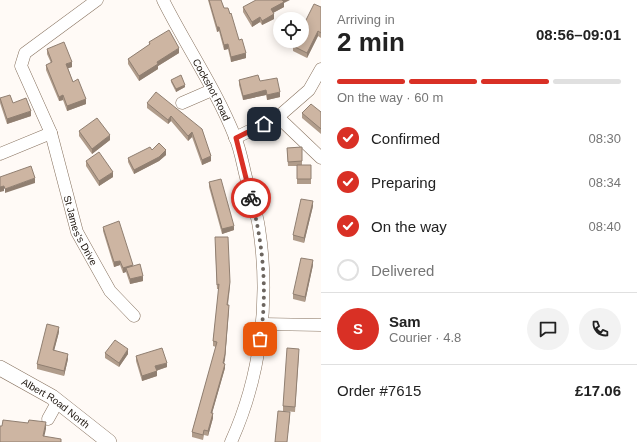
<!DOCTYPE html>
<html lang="en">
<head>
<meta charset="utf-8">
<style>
	:root { --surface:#fff; --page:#f2f2f2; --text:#222; --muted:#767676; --line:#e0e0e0; --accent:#d93025 }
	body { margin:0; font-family:Arial,sans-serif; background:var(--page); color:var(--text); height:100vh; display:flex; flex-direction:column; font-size:15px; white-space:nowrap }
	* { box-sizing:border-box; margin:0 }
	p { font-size:13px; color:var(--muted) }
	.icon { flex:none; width:22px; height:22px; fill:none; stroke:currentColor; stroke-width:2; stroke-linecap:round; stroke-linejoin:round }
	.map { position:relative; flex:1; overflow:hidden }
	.panel { display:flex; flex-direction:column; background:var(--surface); width:316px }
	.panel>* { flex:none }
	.tools { position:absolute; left:273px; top:12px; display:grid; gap:8px }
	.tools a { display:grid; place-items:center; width:36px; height:36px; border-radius:50%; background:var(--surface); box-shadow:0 2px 10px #0003; font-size:20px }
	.pin { position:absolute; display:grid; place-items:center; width:34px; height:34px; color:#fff; margin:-17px; border-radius:8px; box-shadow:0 2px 6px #0006 }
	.courier { position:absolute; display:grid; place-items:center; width:40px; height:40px; margin:-20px; border:3px solid #d93025; border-radius:50%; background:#fff; color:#222; box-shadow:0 1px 5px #0007 }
	.head em { font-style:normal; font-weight:700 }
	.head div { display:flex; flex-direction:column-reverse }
	.head { display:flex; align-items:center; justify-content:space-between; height:68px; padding:0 16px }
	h1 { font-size:26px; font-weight:700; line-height:30px }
	.bar { display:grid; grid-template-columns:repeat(4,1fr); gap:6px 4px; align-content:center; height:48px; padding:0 16px }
	.bar i { height:5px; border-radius:3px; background:var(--line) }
	.bar .active { background:var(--accent) }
	.bar p { grid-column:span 4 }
	.line { display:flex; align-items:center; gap:10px; padding:0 16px; border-top:1px solid var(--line) }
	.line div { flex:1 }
	.round { display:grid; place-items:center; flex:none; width:42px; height:42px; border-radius:21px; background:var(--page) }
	ol { padding:0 16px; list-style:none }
	li { display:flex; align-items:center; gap:12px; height:44px }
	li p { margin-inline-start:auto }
	li .icon { padding:4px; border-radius:50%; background:var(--accent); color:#fff; stroke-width:4 }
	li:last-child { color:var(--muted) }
	li i { width:22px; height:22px; border:2px solid var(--line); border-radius:50% }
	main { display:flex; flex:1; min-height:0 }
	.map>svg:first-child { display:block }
</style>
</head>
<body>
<main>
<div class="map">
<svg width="321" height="442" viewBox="0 0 321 442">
	<rect width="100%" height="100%" fill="#fffaf6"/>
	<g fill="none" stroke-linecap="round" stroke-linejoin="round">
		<g stroke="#87725f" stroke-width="13">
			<g id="minor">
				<path id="s1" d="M163 0C186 46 216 89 235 137 241 151 243 167 247 181 251 197 257 213 259 228 270 300 261 376 231 442"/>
				<path d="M182 103 212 90"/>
				<path d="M278 117 321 158"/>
				<path id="s2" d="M51 133 77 232 110 291 134 316"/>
				<path d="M235 138 278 117 309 90 321 69"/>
				<path d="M0 154 51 133 21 66 25 53 97 0"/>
				<path d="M262 324 321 325"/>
				<path d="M48 419 58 401"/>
			</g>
		</g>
		<g stroke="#87725f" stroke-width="16">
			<g id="tertiary">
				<path id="s3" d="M0 368 52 397 109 442"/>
			</g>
		</g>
		<use href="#minor" stroke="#fff" stroke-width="12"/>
		<use href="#tertiary" stroke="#fff" stroke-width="15"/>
	</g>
	<path fill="#b09c8b" d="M208 0H221L224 8 239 40 246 58 231 62 228 49 224 50 219 31 217 32Z
		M284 3V7L273 13 274 19 262 25 260 22 252 27 243 12V7Z
		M321 7V38L318 36 307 58 293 51V46Z
		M149 42 179 53 158 66V69L139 81 128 64V59L149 45Z
		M47 49 72 67 68 68 73 82 86 104 67 111 63 100 59 101 46 70V65L51 63 47 54Z
		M171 80 185 87 176 92 171 82Z
		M239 80 260 81 280 97 267 100 266 95 243 100 239 85Z
		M0 98 13 103 31 116 7 124 0 103Z
		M147 103 202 129 211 161 202 165 192 137 188 141 171 121 168 124 147 108Z
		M321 112V134L302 118V113Z
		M79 131 110 140 92 154 79 136Z
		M302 147V165H311V184H297V166H288L287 148Z
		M152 150 166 155 159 161 134 174 128 162V158Z
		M86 161 113 177 99 186 86 166Z
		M209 182 234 230 222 234 209 187Z
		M313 206 304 243 293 240V235Z
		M103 227 133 266 143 281 130 284 126 272 123 273 120 265 114 267 103 231Z
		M215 242 230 287 228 305 229 310 225 359 224 363 225 368 212 413 213 418 208 436 204 435 203 440 192 437V432L216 347 213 346V341L219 289H217Z
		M313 265 305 302 293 299V294Z
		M59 332 54 350 68 359 64 376 37 369V364Z
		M105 353 128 354 119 367 105 358Z
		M299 354 295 412 283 411V406Z
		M136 356 167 367 156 371 157 376 142 381 136 361Z"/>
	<path fill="#907f71" d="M282 0H290L284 3V7L271 14V9Z
		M274 14V19L262 25V21Z
		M260 17V22L252 27V22Z
		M217 27H219V31L217 32Z
		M318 31V36L307 58V53Z
		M228 44V49L224 50V45Z
		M179 48V53L158 66V69L139 81V76L157 62Z
		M246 53V58L231 62V57Z
		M72 62V67L66 69V64Z
		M185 85V87L176 92V89Z
		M266 90V95L243 100V96Z
		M280 92V97L267 100V95Z
		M63 95V100L59 101V97Z
		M86 99V104L67 111V106Z
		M31 111V116L7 124V119Z
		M171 116V121L168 124V120Z
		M192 132V137L188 141V136Z
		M110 135V140L92 154V149Z
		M166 150V155L159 161 134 174V170Z
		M211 156V161L202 165V160Z
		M113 172V177L99 186V181Z
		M35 178V183L5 193V189Z
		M4 186V191L0 192V187Z
		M313 201V206L304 243V238Z
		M234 226V230L222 234V229Z
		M313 260V265L305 302V297Z
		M120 261V265L114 267V262Z
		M133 265 126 268V272L123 273V268Z
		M143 276V281L130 284V279Z
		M229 305 225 359 223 368V363Z
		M59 327V332L53 355V350Z
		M128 349V354L119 367V363Z
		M68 354V359L64 376V371Z
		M167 363V367L155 371V366Z
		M225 364V368L211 417V413Z
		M157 371V376L142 381V376Z
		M290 412V417L287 442Z
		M213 413V418L208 436V431Z
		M46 422V429L43 442V436Z"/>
	<path fill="#cdb5a2" stroke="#907f71" d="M209 0H221L224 8H228L230 14 231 13 239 40 242 39 246 53 231 57 228 44 224 45 219 27H217Z
		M256 0H282L284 2 271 9 274 14 262 21 260 17 252 22 243 7Z
		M314 4 321 7V33L318 31 307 53 293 46 296 41H302V28Z
		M169 30 179 48 157 62 158 64 139 76 128 59 150 44 149 42Z
		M64 42 72 62 66 64 73 82 78 79 86 99 67 106 63 95 59 97 46 65 52 62 47 49Z
		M181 75 185 85 176 89 171 80Z
		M258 75 260 81 277 78 280 92 267 95 266 90 243 96 239 80Z
		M156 92 202 129 211 156 202 160 192 132 188 136 171 116 168 120 147 103Z
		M10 95 13 103 26 98 31 111 7 119 0 98Z
		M311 104 321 112V129L302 113Z
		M97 118 110 135 92 149 79 131Z
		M159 143 166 150 159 157 134 170 128 158 150 147 152 150Z
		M302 147V161L288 162 287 148Z
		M99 152 113 172 99 181 86 161Z
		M297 165H311V179H297Z
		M31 166 35 178 5 189 4 186 0 187V177Z
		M221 179 234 226 222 229 209 182Z
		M301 199 313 201 304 238 293 235Z
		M119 221 133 265 123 268 120 261 114 262 103 227Z
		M215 237H228L230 282 227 305H229L225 354 223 363 225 364 211 413H213L208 431 204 430 203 435 192 432 217 342 213 341 219 284 217 285Z
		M301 258 313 260 305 297 293 294Z
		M140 264 143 276 130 279 126 268Z
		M47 324 59 327 53 350 68 354 64 371 37 364Z
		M115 340 128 349 119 363 105 353Z
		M162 348 167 363 155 366 157 371 142 376 136 356Z
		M287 348 299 349 295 407 283 406Z
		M278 411 290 412 287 442H275Z
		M3 420 28 423 29 420 46 422 43 436 61 439V442H0V426H2Z"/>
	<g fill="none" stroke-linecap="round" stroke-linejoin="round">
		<path stroke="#6c655f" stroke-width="4" stroke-dasharray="0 7.2" d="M251 198C263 243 268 293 260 339"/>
		<path stroke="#d93025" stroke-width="5" d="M251 198 236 138 264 124"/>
	</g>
	<g text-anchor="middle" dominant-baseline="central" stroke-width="3.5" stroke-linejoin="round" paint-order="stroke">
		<g font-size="10" fill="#1d150e" stroke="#fff">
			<text stroke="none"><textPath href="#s1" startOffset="102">Cockshot Road</textPath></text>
			<text stroke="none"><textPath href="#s2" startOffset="102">St James's Drive</textPath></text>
			<text stroke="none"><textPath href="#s3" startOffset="66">Albert Road North</textPath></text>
		</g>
	</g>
</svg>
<div class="tools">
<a><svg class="icon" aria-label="locate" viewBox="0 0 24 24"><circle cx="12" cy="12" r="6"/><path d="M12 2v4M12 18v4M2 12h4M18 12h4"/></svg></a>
</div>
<div class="pin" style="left:260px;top:339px;background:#ea580c"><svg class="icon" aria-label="bag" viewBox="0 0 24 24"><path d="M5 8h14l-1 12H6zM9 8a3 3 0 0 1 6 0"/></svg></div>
<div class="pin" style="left:264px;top:124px;background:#1f2937"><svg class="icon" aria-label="home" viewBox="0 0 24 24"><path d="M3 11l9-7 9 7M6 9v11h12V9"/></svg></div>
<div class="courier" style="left:251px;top:198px"><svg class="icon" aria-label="bike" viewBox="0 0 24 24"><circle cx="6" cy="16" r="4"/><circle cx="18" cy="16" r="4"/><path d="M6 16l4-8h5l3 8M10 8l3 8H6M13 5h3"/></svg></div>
</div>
<section class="panel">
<div class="head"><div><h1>2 min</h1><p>Arriving in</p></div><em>08:56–09:01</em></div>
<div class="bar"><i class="active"></i><i class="active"></i><i class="active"></i><i></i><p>On the way · 60 m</p></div>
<ol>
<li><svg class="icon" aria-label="check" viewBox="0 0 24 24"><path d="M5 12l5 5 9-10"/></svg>Confirmed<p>08:30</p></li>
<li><svg class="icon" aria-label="check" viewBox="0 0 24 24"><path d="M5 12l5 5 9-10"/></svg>Preparing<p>08:34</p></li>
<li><svg class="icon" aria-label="check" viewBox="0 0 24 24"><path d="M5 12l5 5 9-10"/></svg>On the way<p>08:40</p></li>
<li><i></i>Delivered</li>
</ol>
<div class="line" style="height:72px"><b class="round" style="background:var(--accent);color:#fff">S</b><div><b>Sam</b><p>Courier · 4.8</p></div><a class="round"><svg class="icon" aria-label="chat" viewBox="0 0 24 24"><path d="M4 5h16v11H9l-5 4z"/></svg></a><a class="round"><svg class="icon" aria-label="phone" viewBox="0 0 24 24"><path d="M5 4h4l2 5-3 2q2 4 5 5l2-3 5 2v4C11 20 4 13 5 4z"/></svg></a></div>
<div class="line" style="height:52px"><div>Order #7615</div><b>£17.06</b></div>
</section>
</main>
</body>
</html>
